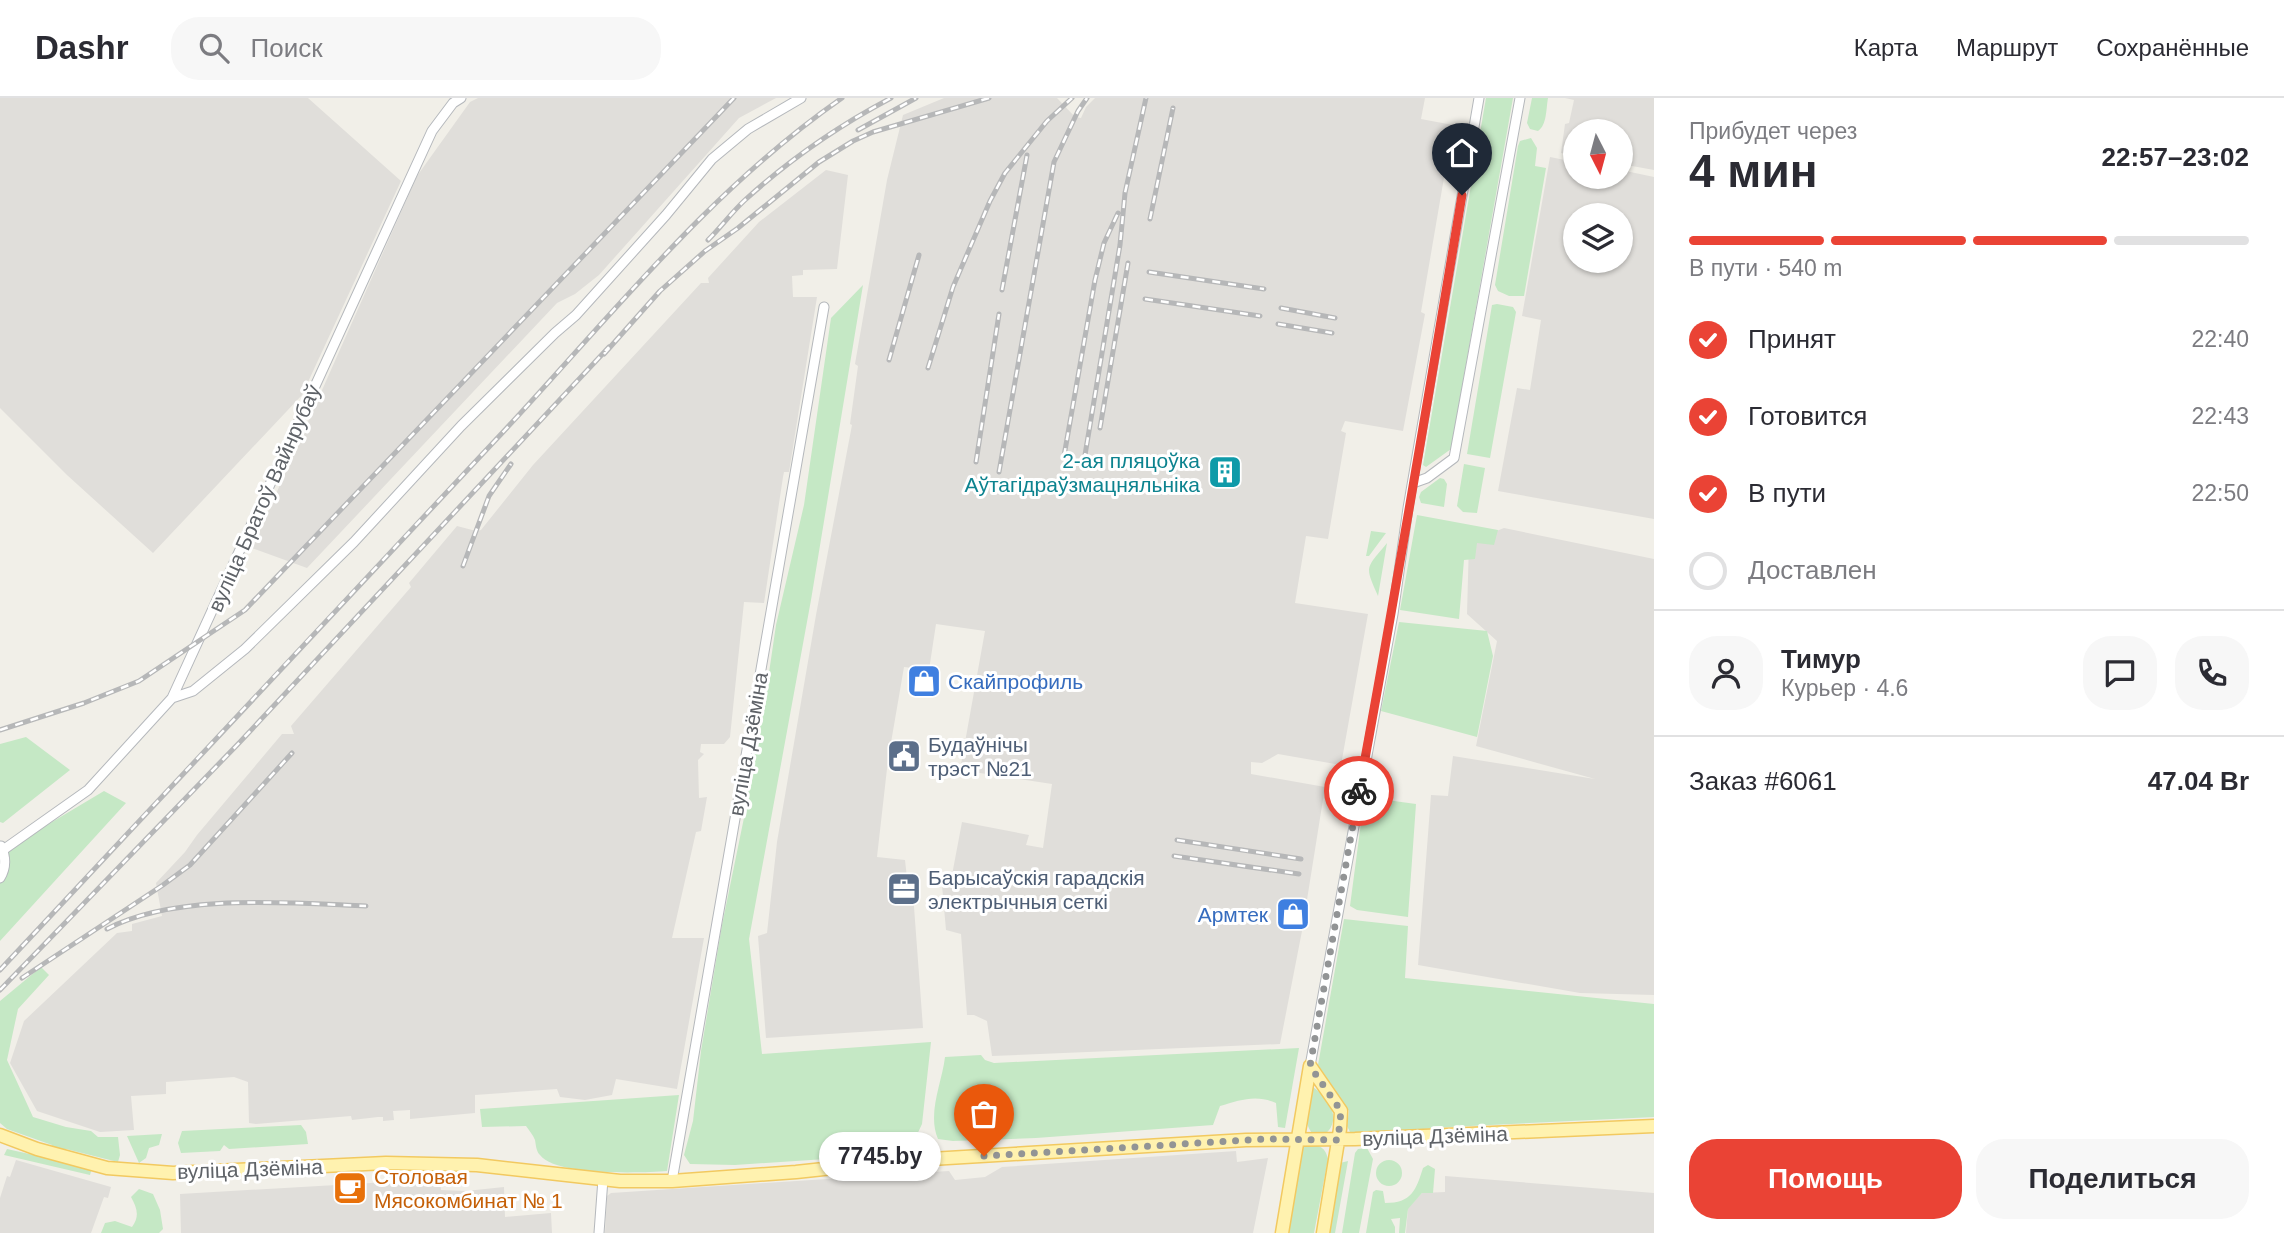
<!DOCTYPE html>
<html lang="ru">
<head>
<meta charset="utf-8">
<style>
	:root { --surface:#fff; --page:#f7f7f7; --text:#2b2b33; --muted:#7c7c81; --line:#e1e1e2; --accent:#ea4335 }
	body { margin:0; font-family:Arial,sans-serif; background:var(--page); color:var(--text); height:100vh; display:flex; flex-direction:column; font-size:26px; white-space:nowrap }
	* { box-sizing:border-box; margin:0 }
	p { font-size:23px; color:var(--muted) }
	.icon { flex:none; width:38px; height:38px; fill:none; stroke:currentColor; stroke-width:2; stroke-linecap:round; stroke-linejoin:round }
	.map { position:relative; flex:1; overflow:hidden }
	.details { display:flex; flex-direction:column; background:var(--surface); width:630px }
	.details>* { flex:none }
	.needle { width:46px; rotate:174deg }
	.tools { position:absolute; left:1563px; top:21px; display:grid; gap:14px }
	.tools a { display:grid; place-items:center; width:70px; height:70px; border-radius:50%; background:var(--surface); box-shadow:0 2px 5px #0004; font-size:35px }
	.pin { position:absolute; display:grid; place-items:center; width:60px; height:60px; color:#fff; margin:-72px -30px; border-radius:50% 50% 50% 0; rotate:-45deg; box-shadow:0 0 7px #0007 }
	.pin .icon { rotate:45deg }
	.courier { position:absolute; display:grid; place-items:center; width:70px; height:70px; margin:-35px; border:5px solid #ea4335; border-radius:50%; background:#fff; color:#222; box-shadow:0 2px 9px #0007 }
	.bubble { position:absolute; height:49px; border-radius:24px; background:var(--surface); box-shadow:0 2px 5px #0004; font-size:23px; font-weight:800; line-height:49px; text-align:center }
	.summary em { font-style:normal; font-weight:800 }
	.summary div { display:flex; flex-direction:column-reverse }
	.summary { display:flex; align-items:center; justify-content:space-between; height:119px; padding:0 35px }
	h1 { font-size:46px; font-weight:800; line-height:52px }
	.bar { display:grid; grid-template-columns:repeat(4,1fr); gap:10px 7px; align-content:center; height:84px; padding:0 35px }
	.bar i { height:9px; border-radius:5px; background:var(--line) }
	.bar .on { background:var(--accent) }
	.bar p { grid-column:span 4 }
	.line { display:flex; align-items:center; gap:18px; padding:0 35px; border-top:2px solid var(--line) }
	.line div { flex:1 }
	.round { display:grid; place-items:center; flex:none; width:74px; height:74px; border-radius:28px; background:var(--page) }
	ol { padding:0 35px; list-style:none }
	li { display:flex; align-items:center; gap:21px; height:77px }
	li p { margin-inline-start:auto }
	li .icon { padding:7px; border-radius:50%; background:var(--accent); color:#fff; stroke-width:4 }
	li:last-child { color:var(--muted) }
	li i { width:38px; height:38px; border:4px solid var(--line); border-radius:50% }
	.button { display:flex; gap:14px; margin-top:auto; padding:14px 35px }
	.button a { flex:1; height:80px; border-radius:28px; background:var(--accent); color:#fff; font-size:28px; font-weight:800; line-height:80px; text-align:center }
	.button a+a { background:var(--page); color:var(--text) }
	header { display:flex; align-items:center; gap:42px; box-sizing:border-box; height:98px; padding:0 35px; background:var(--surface); border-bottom:2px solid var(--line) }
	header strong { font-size:33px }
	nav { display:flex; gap:38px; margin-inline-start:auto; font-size:24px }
	.search { width:490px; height:63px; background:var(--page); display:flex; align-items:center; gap:18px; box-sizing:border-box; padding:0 24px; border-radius:28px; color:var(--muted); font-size:26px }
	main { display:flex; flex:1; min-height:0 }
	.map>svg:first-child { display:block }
</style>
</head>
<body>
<header>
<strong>Dashr</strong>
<div class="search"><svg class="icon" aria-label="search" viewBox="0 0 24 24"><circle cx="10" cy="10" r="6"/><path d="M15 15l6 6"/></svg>Поиск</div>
<nav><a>Карта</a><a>Маршрут</a><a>Сохранённые</a></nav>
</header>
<main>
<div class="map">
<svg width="1654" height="1135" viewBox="0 0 1654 1135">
	<rect width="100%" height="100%" fill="#f1efe8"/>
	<path fill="#e0deda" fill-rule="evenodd" d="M0 0H308L401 83 302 297 153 455 67 377 0 310Z
		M478 0H776L739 20 599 177 575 196 557 205 307 470 252 450 417 78 470 4Z
		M944 0H1057L1075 19 1081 20 1086 9 1095 0H1425L1421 21 1453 27 1421 214 1425 216 1403 333 1345 323 1341 333 1346 335 1328 441 1306 438 1295 505 1368 516 1341 667 1278 656 1262 665 1251 664V676L1325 689 1302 833 1280 946 992 958 987 923 974 917H967L961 836 946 832 941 776 952 777 962 724 1029 737 1026 747 1043 750 1052 686 960 672 985 533 936 526 929 572 904 569 888 662 877 759 905 762 907 780 912 782 923 930 766 940 758 838 767 835 777 744 816 517 852 327 850 326 858 268 855 266 887 82 903 17Z
		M1565 0H1654V72L1621 66 1620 33H1575V58L1561 55 1565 26 1569 25 1574 2Z
		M1550 59 1575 64V79H1620L1621 72 1654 79V421L1498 393 1517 290 1530 292 1541 222 1522 218ZM1575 117H1620V163H1575Z
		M826 72 848 77 837 171 803 172V177L792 178 793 199H817L789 374H784L783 379 764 505 744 504 730 639 724 646H701L700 654 704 656 698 662 699 700 707 699 701 733 696 734 672 840H670H704L677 991 616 981 612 997 585 1002 560 999 557 991 475 997V1015L410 1021V1012L393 1013 394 1022 383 1023V1019H378L352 1022 351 1018 256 1026 249 1025 248 984 234 979 166 984V996L131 998 134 1032 100 1034 37 1013 10 965 24 923 117 835 132 833V826L162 818 156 785 185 754 197 737 282 636H294L291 628 411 489 409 485 457 428 476 433 481 432 533 367 701 185H709L708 180 759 124Z
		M1504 430 1654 461V897L1580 895 1418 867 1431 697 1448 698 1453 658 1595 681 1476 648 1497 543 1467 516 1469 444Z
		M1236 1053 1237 1064 1268 1060 1253 1135H605L607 1098 611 1095 949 1073 955 1082 985 1079 1002 1069Z
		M16 1062 111 1089 108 1100 104 1099 91 1135H0V1100L7 1078 10 1079Z
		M1445 1078 1654 1095V1135H1406L1408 1110 1422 1095 1445 1094Z
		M440 1081 441 1092 466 1093 504 1089 505 1119 551 1115 552 1135H181L180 1096Z"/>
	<path fill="#c5e8c5" d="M1486 0H1513L1451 351 1426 369 1423 367Z
		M1532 0H1548C1546 11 1547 27 1538 33L1530 31 1527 25Z
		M1531 40 1537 50 1535 68 1546 70 1524 198H1509L1498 193 1495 187 1518 48 1520 43Z
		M863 187 811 502 749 841 762 956 931 944 922 1026 915 1041 903 1053 871 1058 735 1067 690 1066 684 1057 693 1023 701 953 722 827 746 710 755 647 765 602 776 527 804 407 831 220Z
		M1497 206 1513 209 1516 214 1490 360 1467 356 1492 207Z
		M1464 366 1485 370 1477 415 1463 414 1457 408Z
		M1440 380 1444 381 1447 386 1444 409 1421 405 1419 399 1421 394Z
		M1417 417 1498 432 1494 447 1477 445 1475 461 1464 462 1459 521 1400 512Z
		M1371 433 1386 435 1369 458H1366Z
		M1387 445 1378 498C1364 467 1366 471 1387 445Z
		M1399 524 1487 533 1493 558 1477 639 1381 613Z
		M26 639 70 672 3 725 0 724V646Z
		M104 693 126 705 0 843V755Z
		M1372 700 1416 706 1408 819 1357 812 1350 808 1362 717 1366 704Z
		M1344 821 1408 828 1405 880 1654 906V1019L1450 1029 1359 1036 1350 1034 1347 1028 1349 1013 1318 967Z
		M41 869 49 877 18 911 7 962 33 1019 66 1029 91 1033 98 1039H118L120 1057 118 1064 66 1051 63 1053 53 1051 52 1047 7 1031 0 1025V903Z
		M1299 950 1285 1030 1278 1029 1276 1005C1256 996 1240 1002 1220 1008L1213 1027 1036 1040 953 1043 938 1041C927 1015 942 985 945 959L981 957 985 962 994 965Z
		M1313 989C1357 1020 1317 1055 1308 1028 1304 1018 1311 1000 1313 989Z
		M679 997 667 1073C642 1075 555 1078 540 1057 536 1053 536 1047 535 1042 533 1037 529 1032 526 1028L482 1029 480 1011Z
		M301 1027 306 1034 308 1046 229 1051 224 1047 220 1053 181 1055 178 1045 182 1033Z
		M162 1036 159 1047 149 1050 146 1060 139 1065 127 1038Z
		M1305 1047C1317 1047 1325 1047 1328 1061L1314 1135H1286L1301 1052Z
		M1367 1050 1373 1061 1359 1135H1342L1355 1055 1358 1051Z
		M7 1051 92 1070 90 1077 4 1057Z
		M1376 1075a13 13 0 1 1 26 0a13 13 0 1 1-26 0Z
		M1348 1063 1335 1135H1329L1340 1065Z
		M1428 1067 1435 1071 1433 1095H1422L1408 1111 1405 1135H1399L1400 1120 1391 1121 1395 1129V1135H1366L1373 1094 1376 1092 1383 1093 1385 1105C1412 1105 1416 1092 1423 1070Z
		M139 1091 153 1096 160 1112 163 1131 159 1135H101L105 1125 115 1123 132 1129C140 1118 137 1110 131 1099Z"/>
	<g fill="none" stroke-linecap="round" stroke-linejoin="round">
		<g stroke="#b5b8bc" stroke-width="11">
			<path id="minor" d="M1413 385 1427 380 1454 360 1520 0
				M172 600 193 593 245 551 354 444 461 328 555 235 576 217 666 117 712 61 748 31 801 0
				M3 752 88 692 172 600 432 33 453 5 461 0
				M0 780C6 770 6 759 1 748
				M1310 968 1393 516 1408 410 1479 0
				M672 1083 824 209
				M599 1135 603 1081"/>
		</g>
		<g stroke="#f2c960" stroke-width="15">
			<path id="major" d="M1310 968 1341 1013 1340 1031 1323 1135
				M0 1037 37 1051 107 1070 173 1075 386 1065 477 1067 620 1083H672L796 1074 898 1063 1246 1042 1355 1041 1654 1028
				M1282 1135 1310 968"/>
		</g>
		<use href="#minor" stroke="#fff" stroke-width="9"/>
		<use href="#major" stroke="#fff2af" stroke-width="12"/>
		<g stroke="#b6b7b8" stroke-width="5">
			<path id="rail" d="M858 32 916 0
				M1150 121 1173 10
				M708 142C721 129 732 114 745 102 789 62 838 28 891 0
				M1149 174 1264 191
				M1002 192 1027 57
				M1145 201 1260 218
				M1281 210 1335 220
				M1278 226 1332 235
				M604 256 660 193 705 153 738 130 819 64 853 43 873 34 989 0
				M889 262 919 157
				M928 270 953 189 990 103 1005 75 1047 23 1072 0
				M1100 330 1128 165
				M1064 358 1095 182 1104 145 1118 115
				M1084 363 1120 147 1125 95 1146 0
				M976 364 999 216
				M999 374 1054 64 1078 13 1087 0
				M463 468 489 398 511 366
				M0 632 84 605 139 583 245 512 734 0
				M1177 742 1301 761
				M1174 758 1299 776
				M107 831C176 795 289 805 366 808
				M0 872C168 692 336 512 504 333 612 217 711 91 842 0
				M22 880 163 787 190 767 292 655
				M0 892 239 645 609 249"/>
		</g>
		<use href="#rail" stroke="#fff" stroke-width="2.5" stroke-dasharray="8" stroke-linecap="butt"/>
	</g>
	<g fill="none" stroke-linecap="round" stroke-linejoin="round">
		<path stroke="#929495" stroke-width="7" stroke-dasharray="0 12.6" d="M984 1058 1266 1041 1338 1042 1341 1013 1310 968 1359 693"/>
		<path stroke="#ea4335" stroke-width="9" d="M1359 693C1396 495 1429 296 1462 97"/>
	</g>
	<defs>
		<g id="building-square" transform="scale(1.75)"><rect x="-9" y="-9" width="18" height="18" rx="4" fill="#0f9aa8" stroke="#fff"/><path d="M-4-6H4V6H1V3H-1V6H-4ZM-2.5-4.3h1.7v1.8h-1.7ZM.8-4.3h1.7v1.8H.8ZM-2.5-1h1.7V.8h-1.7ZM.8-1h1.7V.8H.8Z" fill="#fff"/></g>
		<g id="shop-square" transform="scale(1.75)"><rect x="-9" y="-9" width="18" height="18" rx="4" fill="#3f7fe0" stroke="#fff"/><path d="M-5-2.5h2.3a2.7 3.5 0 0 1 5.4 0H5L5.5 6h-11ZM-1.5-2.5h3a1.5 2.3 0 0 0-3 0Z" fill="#fff"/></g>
		<g id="civic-square" transform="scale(1.75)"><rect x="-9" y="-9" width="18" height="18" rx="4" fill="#5c6f8a" stroke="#fff"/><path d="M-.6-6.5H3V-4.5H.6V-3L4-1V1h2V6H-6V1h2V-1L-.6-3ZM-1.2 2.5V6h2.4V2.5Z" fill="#fff"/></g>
		<g id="office-square" transform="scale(1.75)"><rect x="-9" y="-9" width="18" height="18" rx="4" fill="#5c6f8a" stroke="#fff"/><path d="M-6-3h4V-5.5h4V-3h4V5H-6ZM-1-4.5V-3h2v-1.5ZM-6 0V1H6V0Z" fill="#fff"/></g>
		<g id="cafe-square" transform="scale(1.75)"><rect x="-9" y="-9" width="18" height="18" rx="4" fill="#e8710a" stroke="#fff"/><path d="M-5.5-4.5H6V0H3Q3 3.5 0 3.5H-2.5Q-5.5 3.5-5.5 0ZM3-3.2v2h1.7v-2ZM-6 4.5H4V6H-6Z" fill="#fff"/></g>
	</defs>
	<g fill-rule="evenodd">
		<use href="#building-square" x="1225" y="374"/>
		<use href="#shop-square" x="924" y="583"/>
		<use href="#civic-square" x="904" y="658"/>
		<use href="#office-square" x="904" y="791"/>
		<use href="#shop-square" x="1293" y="816"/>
		<use href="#cafe-square" x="350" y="1090"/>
	</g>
	<g text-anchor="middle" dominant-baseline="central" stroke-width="6" stroke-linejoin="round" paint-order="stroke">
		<g font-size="21" fill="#0d838f" stroke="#fff" text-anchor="end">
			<text x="1200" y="362">2-ая пляцоўка<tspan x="1200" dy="24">Аўтагідраўзмацняльніка</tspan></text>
		</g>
		<g font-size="21" fill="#5f6368" stroke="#fff">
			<text transform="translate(264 400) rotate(-66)">вуліца Братоў Вайнрубаў</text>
			<text transform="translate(748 646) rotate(-80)">вуліца Дзёміна</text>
			<text transform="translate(1435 1038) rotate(-2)">вуліца Дзёміна</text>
			<text transform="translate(250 1071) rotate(-2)">вуліца Дзёміна</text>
		</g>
		<g font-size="21" fill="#366cbe" stroke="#fff" text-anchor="start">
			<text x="948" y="583">Скайпрофиль</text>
			<text x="1268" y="816" text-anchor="end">Армтек</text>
		</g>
		<g font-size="21" fill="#4e5e75" stroke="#fff" text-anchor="start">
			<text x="928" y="646">Будаўнічы<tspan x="928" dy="24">трэст №21</tspan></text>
			<text x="928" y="779">Барысаўскія гарадскія<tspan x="928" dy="24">электрычныя сеткі</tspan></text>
		</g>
		<g font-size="21" fill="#c56008" stroke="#fff" text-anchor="start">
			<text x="374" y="1078">Столовая<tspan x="374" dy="24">Мясокомбинат № 1</tspan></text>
		</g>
	</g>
</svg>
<div class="tools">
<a><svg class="needle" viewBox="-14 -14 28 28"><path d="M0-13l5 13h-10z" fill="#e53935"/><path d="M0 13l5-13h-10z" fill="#7c7c81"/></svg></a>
<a><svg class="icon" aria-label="layers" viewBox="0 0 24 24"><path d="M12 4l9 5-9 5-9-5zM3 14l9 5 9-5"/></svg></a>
</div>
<div class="pin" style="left:984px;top:1058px;background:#ea580c"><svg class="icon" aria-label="bag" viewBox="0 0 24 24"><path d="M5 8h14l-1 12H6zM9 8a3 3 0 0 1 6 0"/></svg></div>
<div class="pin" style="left:1462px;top:97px;background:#1f2937"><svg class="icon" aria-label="home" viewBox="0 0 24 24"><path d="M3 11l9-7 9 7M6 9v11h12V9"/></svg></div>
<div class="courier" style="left:1359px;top:693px"><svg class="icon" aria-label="bike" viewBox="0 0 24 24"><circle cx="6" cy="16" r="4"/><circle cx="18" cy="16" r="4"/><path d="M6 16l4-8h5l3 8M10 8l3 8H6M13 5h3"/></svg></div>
<div class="bubble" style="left:819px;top:1034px;width:122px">7745.by</div>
</div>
<section class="details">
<div class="summary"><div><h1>4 мин</h1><p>Прибудет через</p></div><em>22:57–23:02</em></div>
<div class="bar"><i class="on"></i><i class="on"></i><i class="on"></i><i></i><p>В пути · 540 m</p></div>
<ol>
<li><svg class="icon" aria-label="check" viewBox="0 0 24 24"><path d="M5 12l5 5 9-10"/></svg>Принят<p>22:40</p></li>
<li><svg class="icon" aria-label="check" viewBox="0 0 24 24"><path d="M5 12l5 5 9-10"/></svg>Готовится<p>22:43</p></li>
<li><svg class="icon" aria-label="check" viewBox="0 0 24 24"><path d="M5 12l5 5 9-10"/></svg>В пути<p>22:50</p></li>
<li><i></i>Доставлен</li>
</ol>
<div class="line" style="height:126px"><a class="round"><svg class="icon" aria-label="person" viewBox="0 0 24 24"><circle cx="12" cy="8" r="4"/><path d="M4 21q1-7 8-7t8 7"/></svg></a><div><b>Тимур</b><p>Курьер · 4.6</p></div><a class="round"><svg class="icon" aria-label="chat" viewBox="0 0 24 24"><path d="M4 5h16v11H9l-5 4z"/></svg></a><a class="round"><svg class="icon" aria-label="phone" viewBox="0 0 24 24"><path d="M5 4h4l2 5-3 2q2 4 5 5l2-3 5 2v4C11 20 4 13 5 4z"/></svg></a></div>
<div class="line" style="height:91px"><div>Заказ #6061</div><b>47.04 Br</b></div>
<div class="button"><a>Помощь</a><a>Поделиться</a></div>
</section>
</main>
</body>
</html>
